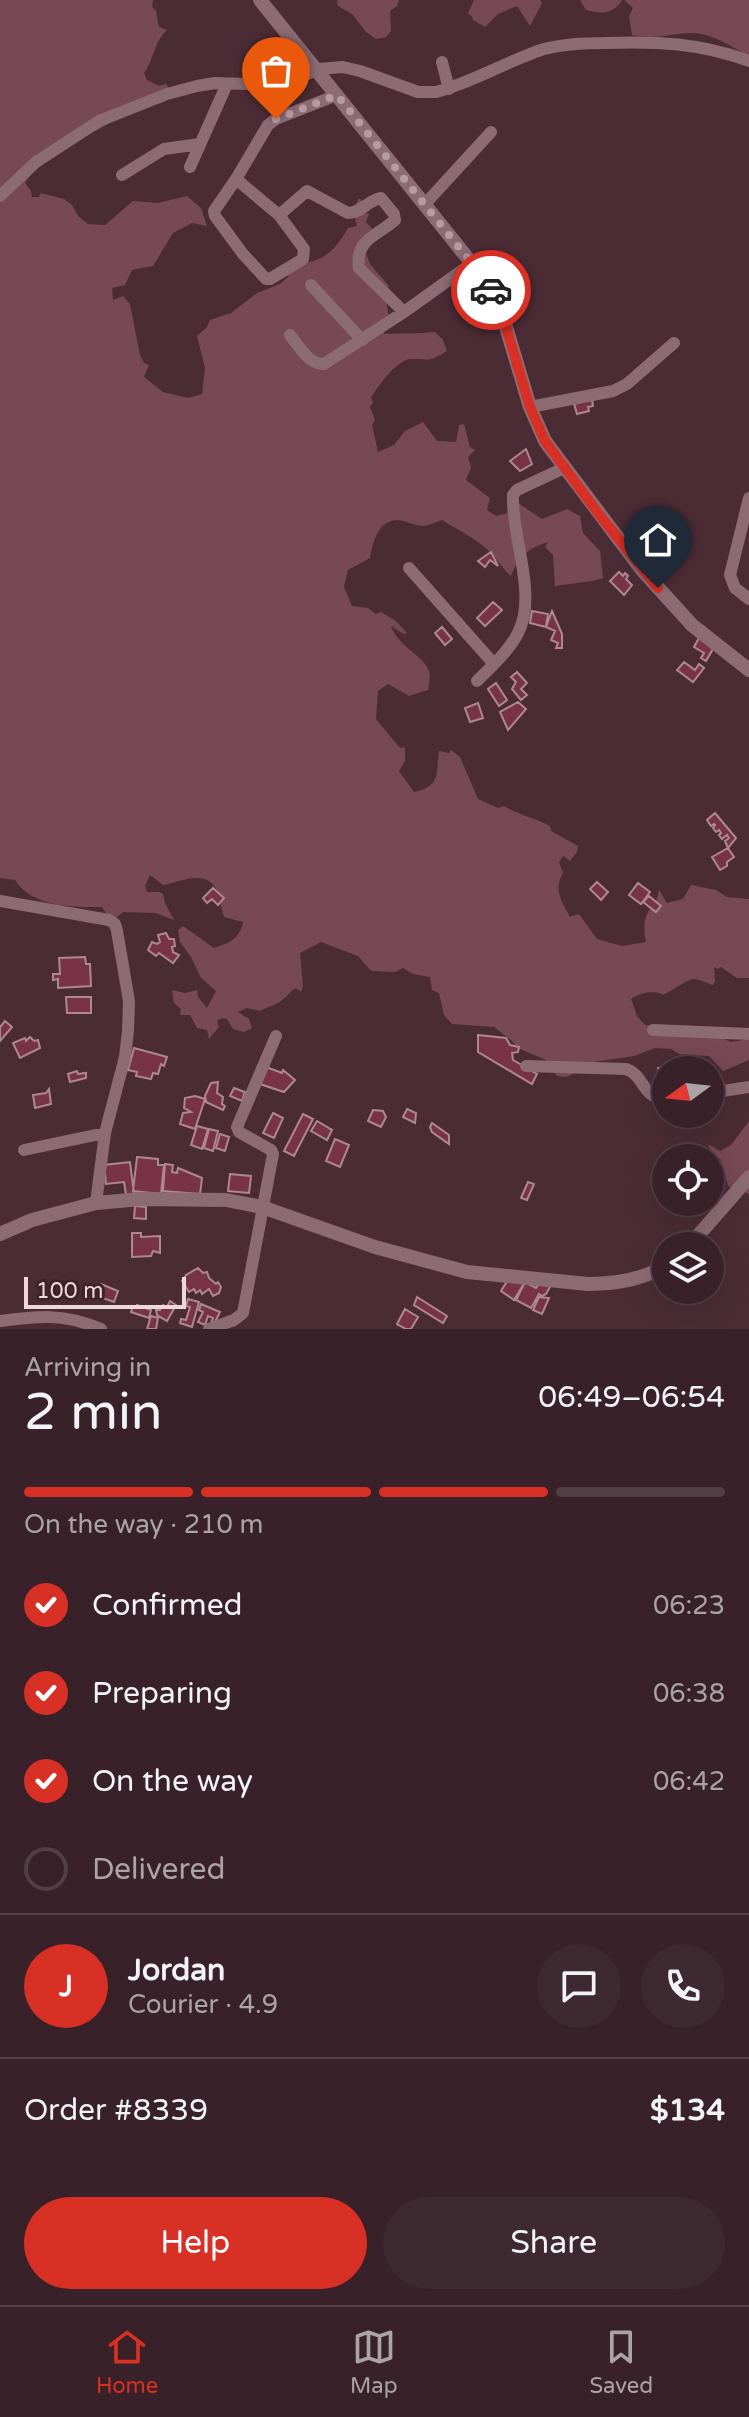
<!DOCTYPE html>
<html lang="en">
<head>
<meta charset="utf-8">
<style>
	:root { --surface:#382128; --page:#3f2930; --text:#f1f3f6; --muted:#aba3a8; --line:#523e45; --accent:#d93025 }
	body { margin:0; font-family:"Varela Round",sans-serif; background:var(--page); color:var(--text); height:100vh; display:flex; flex-direction:column; font-size:30px; white-space:nowrap }
	* { box-sizing:border-box; margin:0 }
	p { font-size:26px; color:var(--muted) }
	.icon { flex:none; width:44px; height:44px; fill:none; stroke:currentColor; stroke-width:2; stroke-linecap:round; stroke-linejoin:round }
	.map { position:relative; height:1329px; overflow:hidden }
	.panel { display:flex; flex-direction:column; background:var(--surface); flex:1 }
	.panel>* { flex:none }
	.needle { width:52px; rotate:255deg }
	.buttons { position:absolute; left:652px; top:1056px; display:grid; gap:16px }
	.buttons a { display:grid; place-items:center; width:72px; height:72px; border-radius:50%; background:var(--surface); box-shadow:0 8px 32px #0002,0 0 0 2px var(--line); font-size:40px }
	.scale { position:absolute; left:24px; bottom:20px; width:162px; box-sizing:border-box; padding-left:8px; border:4px solid #edd8dd; border-top:0; font-size:22px; line-height:28px; white-space:nowrap; color:#edd8dd; -webkit-text-stroke:6px #40222b; paint-order:stroke }
	.pin { position:absolute; display:grid; place-items:center; width:68px; height:68px; color:#fff; margin:-82px -34px; border-radius:50% 50% 50% 0; rotate:-45deg; box-shadow:0 0 8px #0007 }
	.pin .icon { rotate:45deg }
	.courier { position:absolute; display:grid; place-items:center; width:80px; height:80px; margin:-40px; border:6px solid #d93025; border-radius:50%; background:#fff; color:#222; box-shadow:0 2px 10px #0007 }
	.overview em { font-style:normal; font-weight:600 }
	.overview div { display:flex; flex-direction:column-reverse }
	.overview { display:flex; align-items:center; justify-content:space-between; height:136px; padding:0 24px }
	h1 { font-size:52px; font-weight:600; line-height:60px }
	.bar { display:grid; grid-template-columns:repeat(4,1fr); gap:12px 8px; align-content:center; height:96px; padding:0 24px }
	.bar i { height:10px; border-radius:6px; background:var(--line) }
	.bar .active { background:var(--accent) }
	.bar p { grid-column:span 4 }
	.line { display:flex; align-items:center; gap:20px; padding:0 24px; border-top:2px solid var(--line) }
	.line div { flex:1 }
	.round { display:grid; place-items:center; flex:none; width:84px; height:84px; border-radius:42px; background:var(--page) }
	ol { padding:0 24px; list-style:none }
	li { display:flex; align-items:center; gap:24px; height:88px }
	li p { margin-inline-start:auto }
	li .icon { padding:8px; border-radius:50%; background:var(--accent); color:#fff; stroke-width:4 }
	li:last-child { color:var(--muted) }
	li i { width:44px; height:44px; border:4px solid var(--line); border-radius:50% }
	.cta { display:flex; gap:16px; margin-top:auto; padding:16px 24px }
	.cta a { flex:1; height:92px; border-radius:48px; background:var(--accent); color:#fff; font-size:32px; font-weight:600; line-height:92px; text-align:center }
	.cta a+a { background:var(--page); color:var(--text) }
	.menu { display:flex; justify-content:space-around; align-items:center; height:112px; border-top:2px solid var(--line); background:var(--surface); font-size:22px; color:var(--muted) }
	.menu a { display:grid; justify-items:center; gap:4px }
	.menu .active { color:var(--accent) }
	.map>svg:first-child { display:block }
</style>
</head>
<body>
<div class="map">
<svg width="749" height="1329" viewBox="0 0 749 1329">
	<rect width="100%" height="100%" fill="#4b2c35"/>
	<path fill="#774855" d="M0 0H153L152 7 156 11 159 27 167 30C154 41 154 60 144 73L147 80 159 86 166 84 169 88 96 131C68 135 40 159 25 183L31 191 32 197H39L41 193 64 199 72 205 78 216 88 224 105 225 133 201 158 203 187 196 201 208 207 226 192 223 173 233 153 266 132 270 125 285 112 288 113 300 123 296 130 304 140 355 144 363 149 365 144 377 163 392 188 398 202 394 205 368 197 336 207 327 210 320 231 313 257 293 280 284 288 277 294 265C323 261 333 254 348 228L357 226 353 210 359 198 362 201 364 212 369 214 366 222 372 229 364 248 370 264 389 286 385 291 389 319 383 329 384 334C402 333 418 334 435 332L443 340 447 351C425 364 433 358 411 359 397 359 378 386 371 398L373 403 370 407 375 420 372 425 378 452 394 445 405 431 423 422 437 441 456 442 459 425 464 424 470 447 475 450 468 457 471 467 466 480 490 498 487 510 496 516 512 512 518 503 542 519 567 509 580 516 583 533 600 551 603 578 592 581 555 586 553 555 545 547 548 542C528 548 518 557 511 576 502 568 497 559 489 551 475 538 458 530 442 520 437 522 429 525 424 526 415 526 407 521 398 520 378 520 373 542 370 558L348 570 344 587 352 606 368 608 376 614 381 612 396 621 407 633 404 634 391 626C399 648 424 655 429 671 431 676 429 685 428 690L409 696 388 684 378 691 376 719 400 748 405 747V761L399 771 414 792C441 786 436 774 439 751L449 753 451 750 460 757 478 799 498 808 504 806C519 815 535 818 550 826L551 831 578 846 577 852 570 861 563 856 559 862 563 873C553 890 562 902 570 917L579 914 597 939 622 946 646 942C643 927 643 913 656 903L659 890 667 903 683 899 691 885 716 890 727 897 749 899V978H737L721 967 718 969 714 967 715 981 713 985C706 983 699 979 693 979 689 979 669 992 663 995 653 989 641 993 631 999L637 1016 645 1025 711 1033 731 1042 749 1039V1060L723 1071 709 1056 688 1055 679 1054 671 1049 655 1048 634 1056 594 1062 587 1068 566 1077 557 1076 546 1060 518 1048 512 1041 494 1027 452 1024 444 1015 439 993 432 990 430 977 413 974 403 968 395 972 371 971 358 956 321 942 300 953 303 986 301 992 296 988C290 991 288 996 282 1000 277 1005 267 1007 260 1011L247 1008 238 1012 249 1019 252 1028 244 1032 233 1029 227 1019 223 1018 217 1020 219 1027 209 1039 207 1030 197 1028 190 1015H180L181 1009 174 1003 172 990 185 993 197 990 198 997 207 1008 216 991 201 978 191 957 180 942 178 930 183 926 214 948C229 943 240 939 243 922L224 917C221 908 220 900 217 891 207 868 181 882 163 885L150 875 145 886 147 892H159L163 894 165 903 174 920 155 913 123 912 116 918 108 916 102 907C73 907 33 908 15 880L0 878Z
		M337 0H399L397 6 390 11 391 31 386 37 376 39 366 32 352 14 338 6Z
		M474 0H540L542 3 530 26 517 6 498 14 485 27 473 20 472 16 468 14Z
		M580 0H622C613 15 601 14 586 10Z
		M624 0H749V56C729 46 714 33 690 33 668 34 655 40 632 35L629 16 633 8Z
		M749 1121V1194L728 1186 721 1160 711 1151 708 1144 720 1151 731 1145Z"/>
	<path fill="#793349" stroke="#ad8891" stroke-width="2" d="M592 399 593 406 588 407 589 411 577 414 574 404Z
		M526 449 532 464 520 471 510 461Z
		M491 552 498 566 490 560 485 567 478 561Z
		M619 572 623 576 625 573 628 576 626 579 632 585 624 595 610 581Z
		M493 602 502 610 485 626 477 618Z
		M532 611 548 614 546 627 530 623Z
		M552 611 562 634V648H556L558 643 551 640 555 631 546 627Z
		M442 627 452 639 445 645 435 633Z
		M699 638 714 647 706 661 701 658 704 653 694 647Z
		M684 662 695 670 699 664 704 668 693 682 677 670Z
		M517 672 527 683 521 689 527 695 521 700 512 689 516 682 511 677Z
		M496 683 507 700 499 706 488 689Z
		M518 702 526 709 508 730 500 712Z
		M478 703 483 718 470 722 465 708Z
		M715 813 736 838 728 848 725 841 729 838 727 835 722 839 719 835 721 833 719 830 716 832 713 828 715 825 714 824 711 826 707 820Z
		M728 848 734 857 727 862V866L720 870 712 857Z
		M597 882 608 892 601 900 590 889Z
		M638 883 650 892 641 904 629 895Z
		M213 888 224 898 218 905 212 899 207 903 203 898Z
		M649 896 661 906 656 912 643 902Z
		M166 933 169 939H174L175 946 172 947 173 952 179 955 173 963 159 953 156 956 148 950 152 942 157 944 160 942 158 935Z
		M85 957 86 964H90L91 986 58 988V979L53 980V974H60L59 958Z
		M66 997H91V1013H67Z
		M5 1021 12 1027 0 1041V1027Z
		M478 1035 506 1038 510 1045 519 1047 518 1052 512 1053 513 1060 537 1074 532 1084 478 1052Z
		M30 1037 34 1041 38 1040 40 1048 20 1058 13 1043 25 1038 26 1041Z
		M134 1048 167 1057 164 1066 161 1064 158 1074 153 1073 151 1079 136 1076 137 1072 128 1070Z
		M686 1062 687 1068 693 1067V1070H666V1079L660 1080 658 1068Z
		M266 1067 282 1073 283 1070 295 1080 284 1092 260 1084Z
		M77 1071 78 1074 86 1073V1078L70 1082 68 1074Z
		M218 1082 217 1093 223 1097 222 1104 225 1106 223 1110 206 1102 205 1096 211 1083Z
		M234 1088 245 1092 242 1101 230 1096Z
		M49 1089 51 1104 35 1108 33 1095 46 1093Z
		M195 1096 205 1099 195 1129 180 1124 183 1113 191 1112 184 1108 185 1098Z
		M407 1109 416 1113 415 1123 403 1117Z
		M373 1110 383 1111 386 1117 381 1127 368 1121Z
		M273 1113 283 1118 274 1138 263 1133Z
		M303 1114 313 1119 294 1156 284 1151Z
		M317 1121 332 1130 327 1140 311 1131Z
		M432 1123 449 1135V1144L432 1132 430 1127Z
		M197 1126 208 1129 202 1149 191 1145Z
		M209 1129 218 1131 213 1151 204 1148Z
		M220 1134 229 1137 225 1151 216 1148Z
		M335 1139 349 1145 340 1167 326 1161Z
		M137 1157 158 1159V1165H164L161 1194 133 1191Z
		M130 1162 134 1194 126 1195 124 1182 106 1184 104 1165Z
		M165 1164 173 1165 172 1172 177 1173 178 1168 202 1178 200 1194 163 1191Z
		M230 1174 251 1176 249 1193 228 1191Z
		M528 1182 534 1184 527 1200 521 1198Z
		M135 1206 146 1207V1219L134 1218Z
		M132 1233H141V1237L160 1236V1253L153 1251 151 1256 132 1257Z
		M198 1268 203 1273 207 1272 209 1278 216 1284 218 1282 221 1287 219 1293 213 1296 209 1289 202 1294 200 1290 196 1293 194 1289 189 1292 182 1281 186 1275Z
		M509 1278 525 1282 514 1300 501 1291Z
		M542 1279 552 1283 546 1294 542 1296 539 1294 531 1308 516 1300 525 1282 536 1288Z
		M101 1284 118 1291 114 1302 97 1296Z
		M417 1297 447 1316 443 1323 414 1305Z
		M539 1297 549 1298 542 1314 533 1310Z
		M188 1299 199 1302 192 1327 180 1323 181 1319 186 1320 190 1307 186 1306Z
		M170 1301 176 1305 167 1321 157 1315 156 1310H160L163 1305 167 1307Z
		M201 1304 220 1312 214 1324 211 1323 213 1318 208 1316 205 1325 198 1322 203 1312 199 1310Z
		M137 1305 151 1310 149 1318 131 1312 133 1306 136 1307Z
		M405 1309 418 1317 411 1329H406L397 1324Z
		M151 1316 158 1318 156 1329H147Z"/>
	<g fill="none" stroke-linecap="round" stroke-linejoin="round">
		<path stroke="#8d6b73" stroke-width="12" d="M442 62 449 89
			M190 167 227 84
			M122 175 164 149 200 144
			M236 179 279 215 304 249 303 259 270 279H266L243 254 215 216 214 211 236 179 268 125 276 119 337 95
			M0 196 36 162 99 121 167 94 197 86 215 83 283 85 318 69 343 67 360 71 418 92H436C474 82 507 61 544 49 564 44 584 43 605 43 655 41 701 43 749 61
			M425 204 491 132
			M279 215 307 191 348 213C362 213 368 200 381 198L394 214 395 220C377 236 355 239 359 268L404 312
			M311 285 362 340
			M290 335C299 346 309 365 324 364L404 312 471 264
			M530 407 613 391 627 384 674 343
			M749 498 730 575 735 588 749 599
			M409 568 494 664
			M477 681C491 667 509 651 518 633 538 595 511 536 513 495L517 490 564 468
			M0 901 109 920 115 924 117 931 129 1001 128 1031 125 1057 105 1133 96 1203
			M653 1030 749 1034
			M526 1066 626 1069C646 1076 641 1099 666 1098
			M710 1093 749 1087
			M24 1150 105 1133
			M0 1321C38 1316 64 1313 101 1329
			M209 1329 234 1320 243 1313 273 1154 271 1150 239 1132 237 1127 276 1036"/>
		<path stroke="#8d6b73" stroke-width="14" d="M260 0 486 281 500 307 530 407 545 441 642 570 692 625 749 670
			M0 1234 32 1220 96 1203 141 1199 226 1200 262 1207 375 1247 467 1272 588 1284C615 1284 643 1280 666 1265
			M689 1246 749 1177"/>
	</g>
	<g fill="none" stroke-linecap="round" stroke-linejoin="round">
		<path stroke="#b49ca2" stroke-width="8" stroke-dasharray="0 14.4" d="M276 119 337 95 486 281 491 290"/>
		<path stroke="#d93025" stroke-width="10" d="M491 290 500 307 530 407 545 441 601 517 658 588"/>
	</g>
</svg>
<div class="buttons">
<a><svg class="needle" viewBox="-14 -14 28 28"><path d="M0-13l5 13h-10z" fill="#e53935"/><path d="M0 13l5-13h-10z" fill="#aba3a8"/></svg></a>
<a><svg class="icon" aria-label="locate" viewBox="0 0 24 24"><circle cx="12" cy="12" r="6"/><path d="M12 2v4M12 18v4M2 12h4M18 12h4"/></svg></a>
<a><svg class="icon" aria-label="layers" viewBox="0 0 24 24"><path d="M12 4l9 5-9 5-9-5zM3 14l9 5 9-5"/></svg></a>
</div>
<div class="scale">100 m</div>
<div class="pin" style="left:276px;top:119px;background:#ea580c"><svg class="icon" aria-label="bag" viewBox="0 0 24 24"><path d="M5 8h14l-1 12H6zM9 8a3 3 0 0 1 6 0"/></svg></div>
<div class="pin" style="left:658px;top:588px;background:#1f2937"><svg class="icon" aria-label="home" viewBox="0 0 24 24"><path d="M3 11l9-7 9 7M6 9v11h12V9"/></svg></div>
<div class="courier" style="left:491px;top:290px"><svg class="icon" aria-label="car" viewBox="0 0 24 24"><path d="M5 17H2v-5l4-1 3-4h7l3 4 3 1v5h-3M9 17h6M6 11h13"/><circle cx="7" cy="17" r="2"/><circle cx="17" cy="17" r="2"/></svg></div>
</div>
<section class="panel">
<div class="overview"><div><h1>2 min</h1><p>Arriving in</p></div><em>06:49–06:54</em></div>
<div class="bar"><i class="active"></i><i class="active"></i><i class="active"></i><i></i><p>On the way · 210 m</p></div>
<ol>
<li><svg class="icon" aria-label="check" viewBox="0 0 24 24"><path d="M5 12l5 5 9-10"/></svg>Confirmed<p>06:23</p></li>
<li><svg class="icon" aria-label="check" viewBox="0 0 24 24"><path d="M5 12l5 5 9-10"/></svg>Preparing<p>06:38</p></li>
<li><svg class="icon" aria-label="check" viewBox="0 0 24 24"><path d="M5 12l5 5 9-10"/></svg>On the way<p>06:42</p></li>
<li><i></i>Delivered</li>
</ol>
<div class="line" style="height:144px"><b class="round" style="background:var(--accent);color:#fff">J</b><div><b>Jordan</b><p>Courier · 4.9</p></div><a class="round"><svg class="icon" aria-label="chat" viewBox="0 0 24 24"><path d="M4 5h16v11H9l-5 4z"/></svg></a><a class="round"><svg class="icon" aria-label="phone" viewBox="0 0 24 24"><path d="M5 4h4l2 5-3 2q2 4 5 5l2-3 5 2v4C11 20 4 13 5 4z"/></svg></a></div>
<div class="line" style="height:104px"><div>Order #8339</div><b>$134</b></div>
<div class="cta"><a>Help</a><a>Share</a></div>
</section>
<nav class="menu">
<a class="active"><svg class="icon" aria-label="home" viewBox="0 0 24 24"><path d="M3 11l9-7 9 7M6 9v11h12V9"/></svg>Home</a>
<a><svg class="icon" aria-label="map" viewBox="0 0 24 24"><path d="M3 6l6-2 6 2 6-2v14l-6 2-6-2-6 2zM9 4v14M15 6v14"/></svg>Map</a>
<a><svg class="icon" aria-label="saved" viewBox="0 0 24 24"><path d="M7 4h10v16l-5-4-5 4z"/></svg>Saved</a>
</nav>
</body>
</html>
